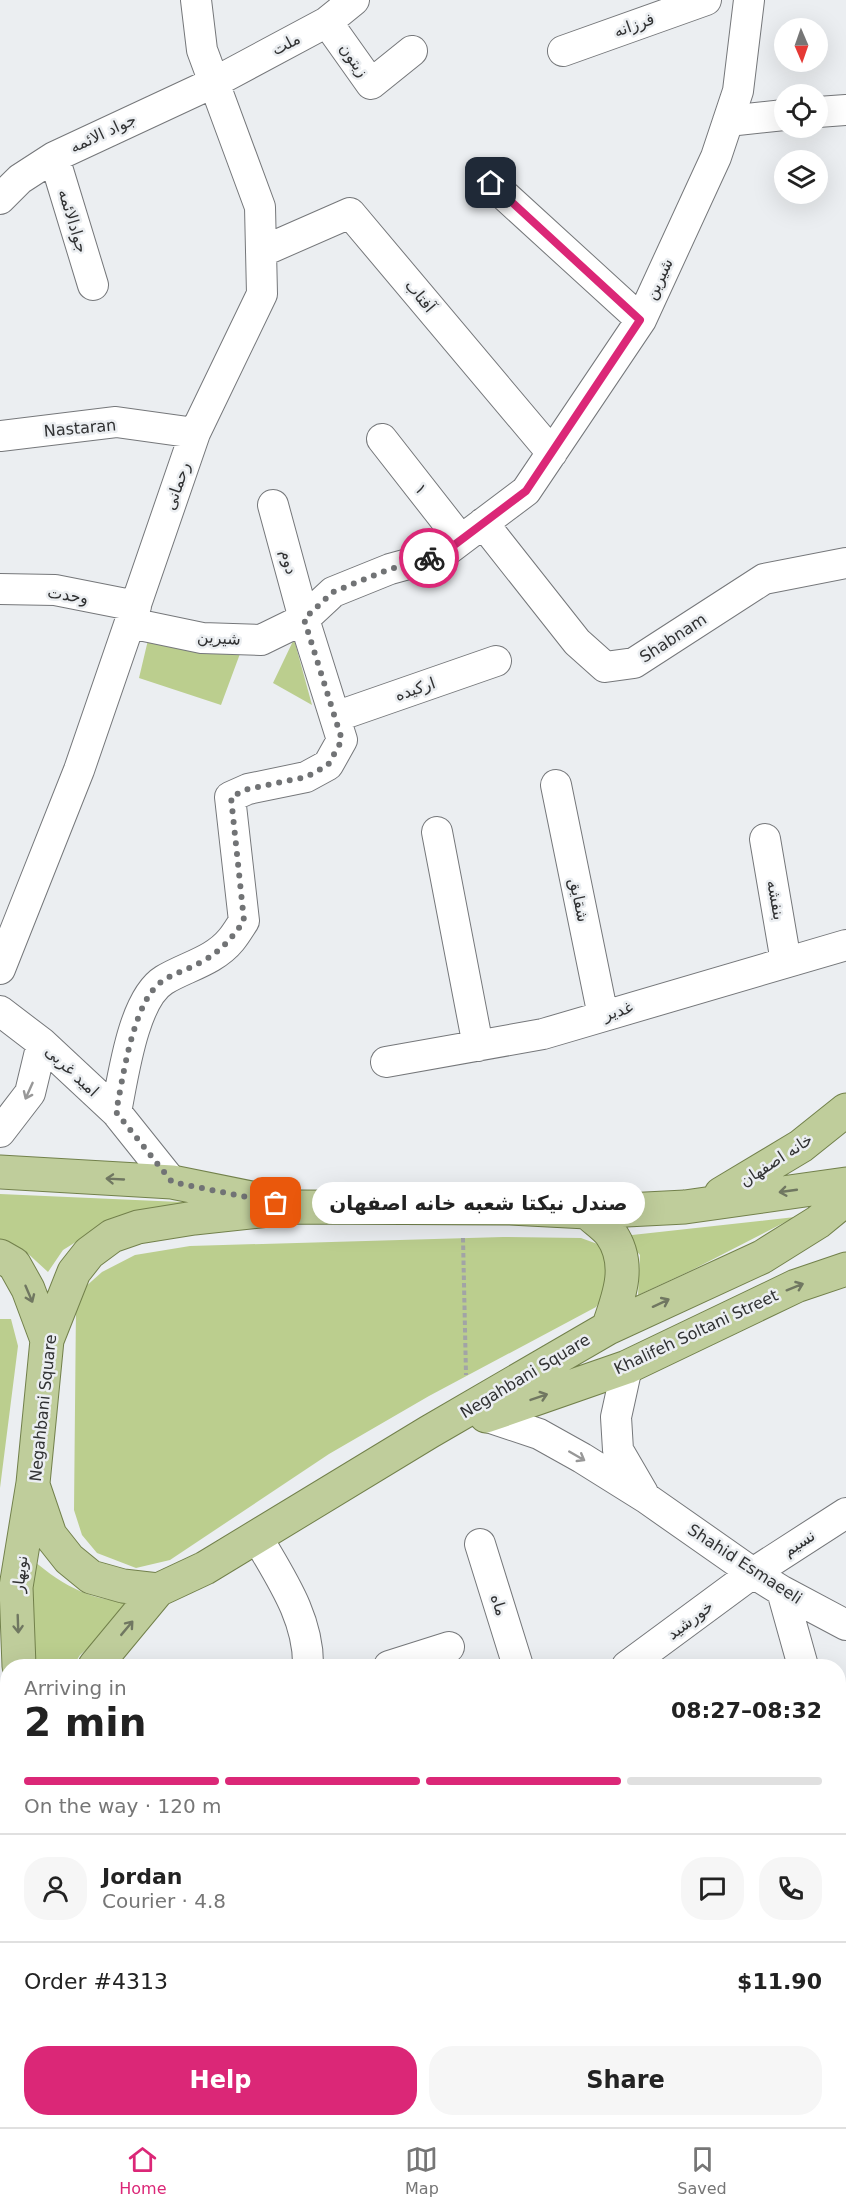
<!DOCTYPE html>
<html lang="en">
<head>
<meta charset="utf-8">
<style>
	:root { --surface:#fff; --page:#f6f6f6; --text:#222; --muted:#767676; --line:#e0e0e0; --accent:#db2777 }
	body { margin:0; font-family:"DejaVu Sans","Noto Naskh Arabic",sans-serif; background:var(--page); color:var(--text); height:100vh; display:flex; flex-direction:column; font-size:22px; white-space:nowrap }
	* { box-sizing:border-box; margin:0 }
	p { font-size:20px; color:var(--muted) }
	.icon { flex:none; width:33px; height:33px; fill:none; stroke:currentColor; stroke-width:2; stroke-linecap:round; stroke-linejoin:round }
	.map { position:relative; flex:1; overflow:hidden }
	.side { position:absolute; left:0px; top:1659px; width:846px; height:468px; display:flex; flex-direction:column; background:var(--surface); border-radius:24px 24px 0 0; box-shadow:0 6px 24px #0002 }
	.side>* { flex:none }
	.needle { width:39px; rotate:178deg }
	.tools { position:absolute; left:774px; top:18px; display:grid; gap:12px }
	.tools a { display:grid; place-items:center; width:54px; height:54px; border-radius:50%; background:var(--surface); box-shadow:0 6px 24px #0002; font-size:30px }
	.pin { position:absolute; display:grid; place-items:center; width:51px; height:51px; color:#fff; margin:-26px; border-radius:12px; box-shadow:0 3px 9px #0006 }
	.courier { position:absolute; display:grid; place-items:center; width:60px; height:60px; margin:-30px; border:4px solid #db2777; border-radius:50%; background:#fff; color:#222; box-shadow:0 2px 8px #0007 }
	.bubble { position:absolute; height:42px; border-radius:21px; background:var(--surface); box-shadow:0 6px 24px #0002; font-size:20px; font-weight:800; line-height:42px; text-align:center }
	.head em { font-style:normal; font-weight:800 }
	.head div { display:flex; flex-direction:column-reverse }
	.head { display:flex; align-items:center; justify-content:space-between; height:102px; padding:0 24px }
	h1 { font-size:39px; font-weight:800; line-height:45px }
	.bar { display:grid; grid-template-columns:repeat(4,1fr); gap:9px 6px; align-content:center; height:72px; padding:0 24px }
	.bar i { height:8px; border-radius:4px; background:var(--line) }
	.bar .current { background:var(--accent) }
	.bar p { grid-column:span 4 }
	.line { display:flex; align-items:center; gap:15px; padding:0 24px; border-top:2px solid var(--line) }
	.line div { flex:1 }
	.round { display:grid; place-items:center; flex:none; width:63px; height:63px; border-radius:24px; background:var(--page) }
	.button { display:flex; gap:12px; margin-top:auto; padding:12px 24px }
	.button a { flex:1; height:69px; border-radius:24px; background:var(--accent); color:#fff; font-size:24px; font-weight:800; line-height:69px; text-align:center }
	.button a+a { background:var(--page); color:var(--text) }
	.tab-bar { display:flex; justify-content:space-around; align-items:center; height:84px; border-top:2px solid var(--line); background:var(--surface); font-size:16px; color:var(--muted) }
	.tab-bar a { display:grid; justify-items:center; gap:3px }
	.tab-bar .current { color:var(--accent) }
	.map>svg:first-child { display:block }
</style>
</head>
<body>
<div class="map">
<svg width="846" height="2127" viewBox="0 0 846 2127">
	<rect width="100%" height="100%" fill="#ebeef1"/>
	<path fill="#bbce8e" d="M294 639 312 705 273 683Z
		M148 640 241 651 221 705 139 678Z
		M0 1194 203 1203 92 1232 63 1250 48 1272 24 1250 0 1239Z
		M795 1217 692 1270 638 1295 640 1255 623 1236Z
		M503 1237 581 1238 603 1246 610 1286 596 1307 429 1396 329 1454 170 1560 136 1568 97 1553 82 1535 74 1510 76 1305 84 1288 102 1272 135 1255 190 1246Z
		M0 1319H11L18 1346 0 1488Z
		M33 1560C65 1588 96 1603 140 1602L80 1655 73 1666H37L30 1611Z"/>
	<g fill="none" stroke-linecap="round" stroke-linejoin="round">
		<g stroke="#75777a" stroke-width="32">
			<path id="minor" d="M327 22 371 84 412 51
				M563 51 706 0
				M818 112 846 110
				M728 121 784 115
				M54 157 93 285
				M491 183 641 320
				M0 199 20 179 54 157 215 82 327 22 354 0
				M261 252 350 213 552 453
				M0 436 116 422 195 433
				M382 439 461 540
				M483 523 577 642 605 667 634 663 764 579 846 563
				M0 589 55 590 136 606
				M130 623 202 638 261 640 304 619 333 592 390 569 441 555 526 491 641 320 716 157 738 91 749 0
				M335 717 496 661
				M556 785 603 1016
				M437 832 478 1046
				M765 839 786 962
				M0 969 79 770 195 433 262 294 260 207 202 50 196 0
				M0 1011 42 1043 116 1112 172 1182
				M386 1062 543 1034 846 945
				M116 1112C123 1078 133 999 164 980 185 967 214 961 231 940 236 934 240 927 244 921L230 797 248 789 306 777 328 765 342 740 304 619 273 505
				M0 1132 30 1093 42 1043
				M627 1367 616 1417 618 1450 643 1493
				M485 1416 539 1434 582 1458 646 1498 753 1573 782 1591 846 1625
				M257 1537C280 1577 309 1618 308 1666
				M480 1544 518 1666
				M782 1591 803 1666
				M389 1666 449 1647
				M627 1666 753 1573 846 1513
				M838 1770 846 1790
				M0 1794 8 1790
				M838 1891 846 1889
				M838 2012 846 2010
				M0 2077 8 2075
				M490 2120 492 2127
				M204 2127 212 2120
				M359 2127 383 2120"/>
		</g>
		<g stroke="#72804b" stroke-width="35">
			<path id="major" d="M0 1172 172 1182 266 1201
				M721 1194 801 1146 846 1110
				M587 1212C594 1219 605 1226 611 1234 632 1264 619 1297 608 1328
				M0 1256 14 1264 28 1289 47 1340
				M486 1416 627 1367 796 1286 846 1269
				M34 1488 50 1535 69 1559 91 1577 123 1586 158 1590 205 1568 429 1432 608 1328 762 1257 818 1222 846 1199
				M19 1666 16 1587 33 1483 47 1340 74 1272 89 1253 112 1236 138 1227 194 1218 297 1207 510 1208 587 1212 685 1207 846 1184
				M95 1666 158 1590
				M32 2120V2127
				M75 2120V2127"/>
		</g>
		<path stroke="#a2a4a6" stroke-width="4" stroke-dasharray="4.5 3" stroke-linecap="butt" d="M463 1238 466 1375"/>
		<use href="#minor" stroke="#fff" stroke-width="30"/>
		<use href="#major" stroke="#bfcd9b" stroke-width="33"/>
	</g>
	<defs><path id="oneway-shaft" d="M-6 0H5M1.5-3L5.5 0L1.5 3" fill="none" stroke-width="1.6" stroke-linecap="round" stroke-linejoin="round" transform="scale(1.5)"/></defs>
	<g stroke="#989898">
		<use href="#oneway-shaft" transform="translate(29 1091) rotate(114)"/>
		<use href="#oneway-shaft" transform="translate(577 1456) rotate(30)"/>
	</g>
	<g stroke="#707761">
		<use href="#oneway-shaft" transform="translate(115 1179) rotate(-177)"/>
		<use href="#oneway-shaft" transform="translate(788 1191) rotate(172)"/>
		<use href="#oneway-shaft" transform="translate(795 1287) rotate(-22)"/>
		<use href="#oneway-shaft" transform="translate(29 1294) rotate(67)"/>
		<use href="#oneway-shaft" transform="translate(661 1303) rotate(-25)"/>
		<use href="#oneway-shaft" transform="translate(539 1397) rotate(-19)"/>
		<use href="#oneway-shaft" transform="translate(18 1624) rotate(88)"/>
		<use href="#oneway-shaft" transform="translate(127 1628) rotate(-50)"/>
	</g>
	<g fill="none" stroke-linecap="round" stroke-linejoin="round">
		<path stroke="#717375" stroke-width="6" stroke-dasharray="0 10.8" d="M276 1203 172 1182 116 1112C123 1079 133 998 164 980 175 973 189 969 201 962 220 952 232 938 244 921L231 797 248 789 306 777 328 765 342 740 304 619 333 592 390 569 429 558"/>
		<path stroke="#db2777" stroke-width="8" d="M429 558 441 555 526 491 640 320 491 183"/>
	</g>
	<g text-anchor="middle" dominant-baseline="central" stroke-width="5" stroke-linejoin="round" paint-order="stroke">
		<g font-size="16" fill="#303132" stroke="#ebeef1">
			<text transform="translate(634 25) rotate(-20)">فرزانه</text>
			<text transform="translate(286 44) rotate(-28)">ملت</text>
			<text transform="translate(354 60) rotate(55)">زیتون</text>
			<text transform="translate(103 133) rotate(-25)">جواد الائمه</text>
			<text transform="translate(73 221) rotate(73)">جوادالائمه</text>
			<text transform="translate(659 279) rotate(-65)">شیرین</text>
			<text transform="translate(420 296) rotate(50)">آفتاب</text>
			<text transform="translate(80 428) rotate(-5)">Nastaran</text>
			<text transform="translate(177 486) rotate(-71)">رحمانی</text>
			<text transform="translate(421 489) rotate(52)">۱</text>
			<text transform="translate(289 562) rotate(75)">دوم</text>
			<text transform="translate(68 595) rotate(9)">وحدت</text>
			<text transform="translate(219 638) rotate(4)">شیرین</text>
			<text transform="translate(673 638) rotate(-33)">Shabnam</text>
			<text transform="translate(415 689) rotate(-19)">ارکیده</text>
			<text transform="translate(579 900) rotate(78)">شقایق</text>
			<text transform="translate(776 900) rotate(80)">بنفشه</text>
			<text transform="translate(618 1011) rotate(-17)">غدیر</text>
			<text transform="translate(72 1071) rotate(43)">امید غربی</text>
			<text transform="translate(776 1160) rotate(-33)">خانه اصفهان</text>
			<text transform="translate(696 1332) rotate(-25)">Khalifeh Soltani Street</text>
			<text transform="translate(525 1376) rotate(-31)">Negahbani Square</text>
			<text transform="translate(43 1408) rotate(-84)">Negahbani Square</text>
			<text transform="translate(799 1543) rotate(-33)">نسیم</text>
			<text transform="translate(745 1564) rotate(33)">Shahid Esmaeeli</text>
			<text transform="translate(20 1574) rotate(-84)">نوبهار</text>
			<text transform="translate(499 1605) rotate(73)">ماه</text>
			<text transform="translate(690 1620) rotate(-37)">خورشید</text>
		</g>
	</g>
</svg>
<div class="tools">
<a><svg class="needle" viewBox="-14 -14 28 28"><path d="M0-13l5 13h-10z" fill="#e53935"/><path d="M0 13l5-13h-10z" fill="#767676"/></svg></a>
<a><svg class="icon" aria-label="locate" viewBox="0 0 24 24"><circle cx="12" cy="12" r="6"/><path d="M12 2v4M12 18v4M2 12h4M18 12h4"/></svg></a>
<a><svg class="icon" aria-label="layers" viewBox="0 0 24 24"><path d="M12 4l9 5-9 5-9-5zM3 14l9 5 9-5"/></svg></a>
</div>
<div class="pin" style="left:276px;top:1203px;background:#ea580c"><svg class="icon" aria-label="bag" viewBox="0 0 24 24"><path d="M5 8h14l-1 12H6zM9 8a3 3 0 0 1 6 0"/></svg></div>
<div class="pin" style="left:491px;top:183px;background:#1f2937"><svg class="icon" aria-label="home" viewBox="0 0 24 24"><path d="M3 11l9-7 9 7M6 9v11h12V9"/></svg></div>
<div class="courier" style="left:429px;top:558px"><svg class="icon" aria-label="bike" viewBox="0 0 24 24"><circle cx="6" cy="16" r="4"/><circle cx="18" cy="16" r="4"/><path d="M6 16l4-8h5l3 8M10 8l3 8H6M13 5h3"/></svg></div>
<div class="bubble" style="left:312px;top:1182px;width:333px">صندل نیکتا شعبه خانه اصفهان</div>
<section class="side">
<div class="head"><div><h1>2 min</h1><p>Arriving in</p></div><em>08:27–08:32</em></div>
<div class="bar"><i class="current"></i><i class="current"></i><i class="current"></i><i></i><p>On the way · 120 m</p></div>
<div class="line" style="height:108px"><a class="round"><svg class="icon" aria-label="person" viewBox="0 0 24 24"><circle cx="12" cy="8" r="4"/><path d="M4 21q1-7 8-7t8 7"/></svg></a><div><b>Jordan</b><p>Courier · 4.8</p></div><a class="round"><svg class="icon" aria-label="chat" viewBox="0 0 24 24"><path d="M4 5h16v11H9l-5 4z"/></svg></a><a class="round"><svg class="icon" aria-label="phone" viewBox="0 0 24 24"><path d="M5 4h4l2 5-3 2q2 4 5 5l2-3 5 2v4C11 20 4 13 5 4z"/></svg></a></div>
<div class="line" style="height:78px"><div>Order #4313</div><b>$11.90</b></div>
<div class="button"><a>Help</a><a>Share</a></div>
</section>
</div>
<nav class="tab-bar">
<a class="current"><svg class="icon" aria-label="home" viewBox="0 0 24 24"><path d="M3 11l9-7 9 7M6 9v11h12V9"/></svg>Home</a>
<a><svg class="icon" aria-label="map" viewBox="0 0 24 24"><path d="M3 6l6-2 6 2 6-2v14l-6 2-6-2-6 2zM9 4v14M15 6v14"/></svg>Map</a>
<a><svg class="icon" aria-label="saved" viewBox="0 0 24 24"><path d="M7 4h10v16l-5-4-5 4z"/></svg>Saved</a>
</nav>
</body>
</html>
